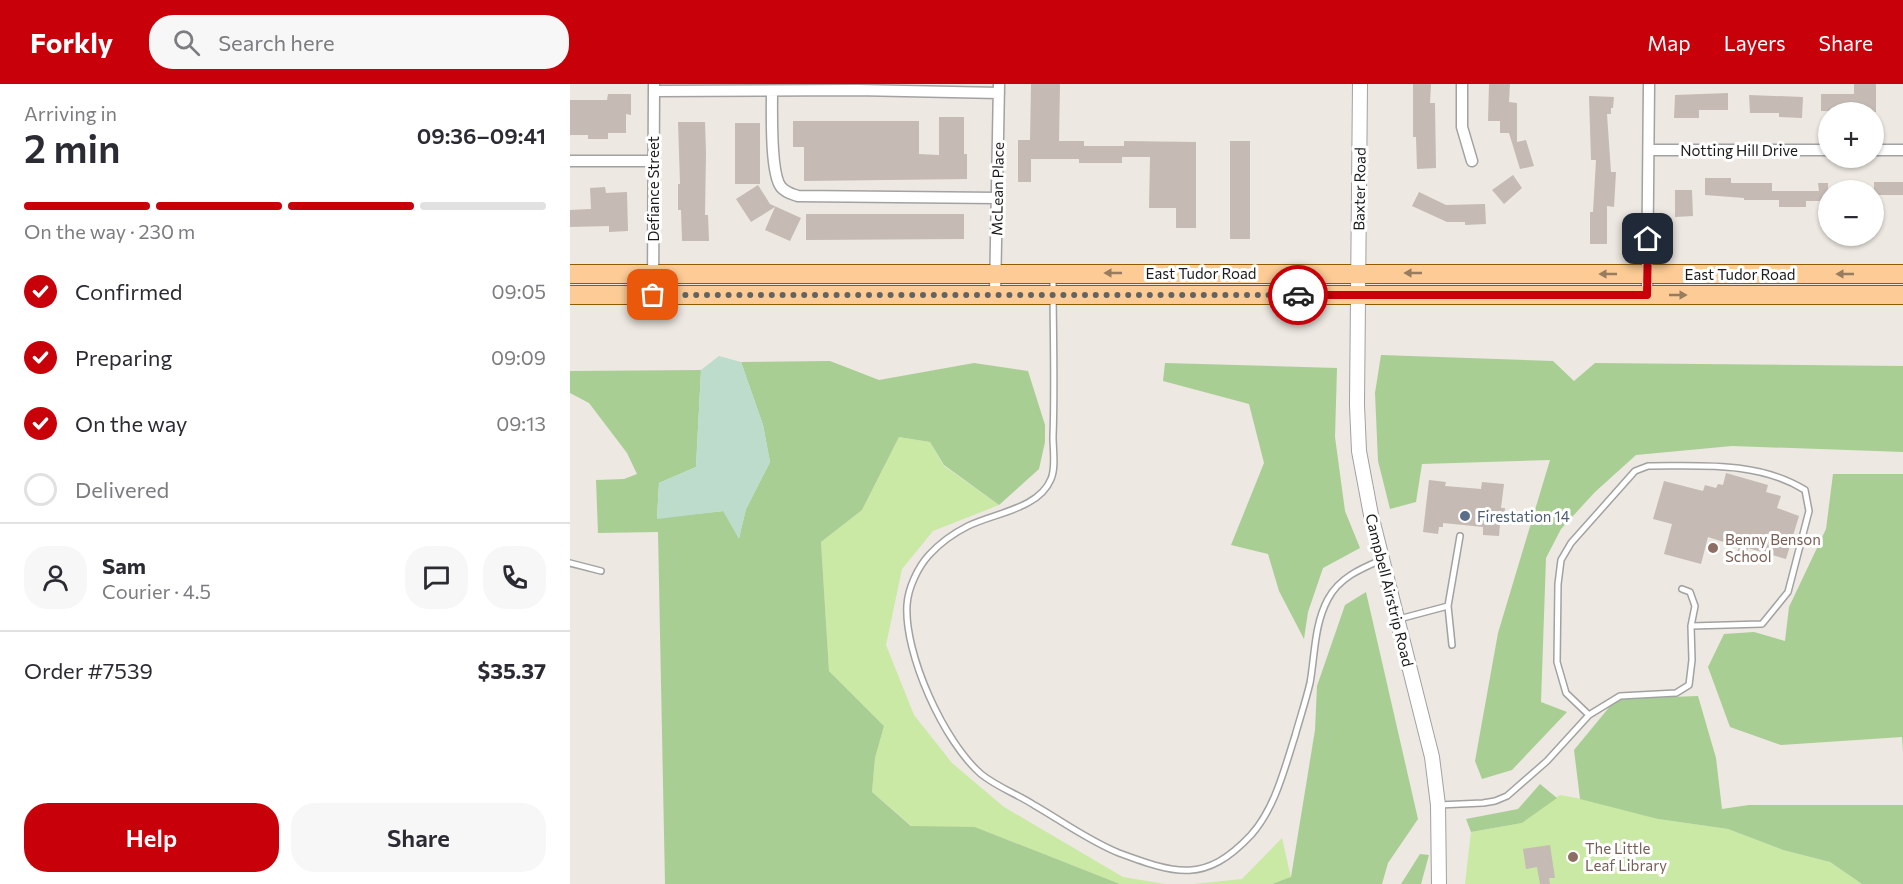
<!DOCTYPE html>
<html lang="en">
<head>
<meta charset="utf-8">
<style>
	:root { --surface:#fff; --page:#f7f7f7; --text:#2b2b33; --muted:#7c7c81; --line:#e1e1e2; --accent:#c70009 }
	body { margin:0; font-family:Commissioner,sans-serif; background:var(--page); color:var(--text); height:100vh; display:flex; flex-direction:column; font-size:22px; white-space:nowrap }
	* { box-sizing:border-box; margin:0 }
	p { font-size:20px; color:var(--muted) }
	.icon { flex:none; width:33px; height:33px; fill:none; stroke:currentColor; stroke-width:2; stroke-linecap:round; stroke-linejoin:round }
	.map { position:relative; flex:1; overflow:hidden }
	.panel { display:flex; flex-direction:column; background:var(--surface); width:570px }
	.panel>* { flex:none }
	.buttons { position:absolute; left:1248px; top:18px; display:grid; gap:12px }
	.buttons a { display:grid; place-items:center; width:66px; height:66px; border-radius:50%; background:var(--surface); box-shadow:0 2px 4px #0004; font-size:30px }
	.pin { position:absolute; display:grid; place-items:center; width:51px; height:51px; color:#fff; margin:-26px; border-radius:12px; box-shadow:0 3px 9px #0006 }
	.courier { position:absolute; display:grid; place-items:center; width:60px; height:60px; margin:-30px; border:4px solid #c70009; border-radius:50%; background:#fff; color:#222; box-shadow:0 2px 8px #0007 }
	.headline em { font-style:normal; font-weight:600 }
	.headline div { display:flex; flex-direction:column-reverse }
	.headline { display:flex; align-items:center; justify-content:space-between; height:102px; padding:0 24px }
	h1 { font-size:39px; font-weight:600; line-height:45px }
	.bar { display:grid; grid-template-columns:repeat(4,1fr); gap:9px 6px; align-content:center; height:72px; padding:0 24px }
	.bar i { height:8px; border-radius:4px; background:var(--line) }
	.bar .current { background:var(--accent) }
	.bar p { grid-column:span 4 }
	.line { display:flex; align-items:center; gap:15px; padding:0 24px; border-top:2px solid var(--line) }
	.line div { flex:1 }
	.round { display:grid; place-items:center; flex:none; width:63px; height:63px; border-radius:24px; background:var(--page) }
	ol { padding:0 24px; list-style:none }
	li { display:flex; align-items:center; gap:18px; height:66px }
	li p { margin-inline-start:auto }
	li .icon { padding:6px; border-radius:50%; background:var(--accent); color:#fff; stroke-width:4 }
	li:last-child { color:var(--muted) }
	li i { width:33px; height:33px; border:3px solid var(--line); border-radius:50% }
	.cta { display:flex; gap:12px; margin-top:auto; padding:12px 24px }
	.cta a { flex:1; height:69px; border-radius:24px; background:var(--accent); color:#fff; font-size:24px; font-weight:600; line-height:69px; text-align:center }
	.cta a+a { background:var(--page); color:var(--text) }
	header { display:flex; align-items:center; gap:36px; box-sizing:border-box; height:84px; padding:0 30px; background:var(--accent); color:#fff }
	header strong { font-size:28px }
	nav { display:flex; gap:33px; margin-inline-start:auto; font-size:21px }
	.search { width:420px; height:54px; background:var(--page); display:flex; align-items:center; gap:15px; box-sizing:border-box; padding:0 21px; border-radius:24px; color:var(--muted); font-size:22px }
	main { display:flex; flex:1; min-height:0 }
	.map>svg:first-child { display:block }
</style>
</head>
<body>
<header>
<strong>Forkly</strong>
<div class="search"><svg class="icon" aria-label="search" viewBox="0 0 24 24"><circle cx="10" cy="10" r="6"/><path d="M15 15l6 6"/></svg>Search here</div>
<nav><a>Map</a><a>Layers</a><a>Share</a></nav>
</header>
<main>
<section class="panel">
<div class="headline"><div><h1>2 min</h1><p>Arriving in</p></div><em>09:36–09:41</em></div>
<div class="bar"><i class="current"></i><i class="current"></i><i class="current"></i><i></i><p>On the way · 230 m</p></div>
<ol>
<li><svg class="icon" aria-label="check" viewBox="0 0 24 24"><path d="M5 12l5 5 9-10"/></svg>Confirmed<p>09:05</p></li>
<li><svg class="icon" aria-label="check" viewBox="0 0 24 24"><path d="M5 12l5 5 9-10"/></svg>Preparing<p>09:09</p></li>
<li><svg class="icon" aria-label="check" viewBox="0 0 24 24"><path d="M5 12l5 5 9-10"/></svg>On the way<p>09:13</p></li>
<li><i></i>Delivered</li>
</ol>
<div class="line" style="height:108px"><a class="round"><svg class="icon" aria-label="person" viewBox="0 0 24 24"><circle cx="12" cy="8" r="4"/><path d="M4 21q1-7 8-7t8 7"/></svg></a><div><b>Sam</b><p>Courier · 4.5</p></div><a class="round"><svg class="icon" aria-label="chat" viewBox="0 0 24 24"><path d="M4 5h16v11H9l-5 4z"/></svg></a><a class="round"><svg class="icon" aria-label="phone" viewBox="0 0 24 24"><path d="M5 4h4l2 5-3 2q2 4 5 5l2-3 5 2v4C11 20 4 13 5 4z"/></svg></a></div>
<div class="line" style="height:78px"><div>Order #7539</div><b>$35.37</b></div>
<div class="cta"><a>Help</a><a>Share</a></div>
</section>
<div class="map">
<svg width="1333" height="800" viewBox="0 0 1333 800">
	<rect width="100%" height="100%" fill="#ede8e1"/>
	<path fill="#c9e9a5" d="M329 353 360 358 374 382 429 421 363 447 332 485 316 561 344 631 382 679 434 723 553 793 595 800H550L405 743H343L302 708 305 674 314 642 259 587 251 458 292 426Z
		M990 711 1028 718 1088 735 1158 745 1213 766 1260 778 1292 800H895L901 748 952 739Z
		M712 754 721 794 702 800H623L672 795Z"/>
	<path fill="#a8ce94" d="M811 271 983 277 1004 297 1025 279 1333 282V368L1162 362 1066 371 1025 408 991 445 976 474 971 618 997 628 942 686 912 695 905 677 928 549 980 376 852 380 846 418 820 425 808 377 805 309Z
		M260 277 309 296 404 279 458 287 475 341V358L469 385 429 421 374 381 360 358 329 353 292 426 251 458 259 587 314 642 305 674 302 708 341 742 405 743 550 800H95L88 448 28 449 26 396 54 395 67 390 57 369 19 319 0 309V287L131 286 126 383 89 399 87 434 154 427 169 454 176 425 200 378 193 341 171 278Z
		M595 279 767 284 765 353 775 427 790 464 753 484 738 528 734 555 709 507 698 470 661 461 694 379 679 320 593 297Z
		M1263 390H1333V668L1332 653 1211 661 1160 643 1138 583 1154 550 1184 548 1215 557 1219 523 1256 445Z
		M796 508 848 735 818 779 812 800H702L721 793 745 646 747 602 775 521Z
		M1128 612 1146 674 1152 725 1179 721H1333V800H1292L1260 778 1213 766 1158 745 1088 735 1010 715 1004 666 1046 615Z
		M970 700 987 714 952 739 901 748 896 735 948 725Z
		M850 770 859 771 851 800H831Z"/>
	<path fill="#bddccc" d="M149 272 171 278 193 341 200 378 176 425 169 455 153 427 87 435 89 399 126 383 131 286Z"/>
	<path fill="#c5bab4" d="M461 0H490L489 57H514V62H554V57L626 58V144H606V124H579L580 73H552V79H509V75H461V98H448V56H460Z
		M843 0H861L860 19H865L866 84 847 85 846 53H843Z
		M919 0H940L939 18 947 19V58L956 56 964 82 950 85 939 49H930V37H918Z
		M1284 0H1306V28L1251 27V10H1284Z
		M1158 9V26H1129V34H1104L1105 11Z
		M38 10H61V31L56 30V49H38V55H18V51H0V16H37Z
		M1179 11 1233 13 1232 34 1209 33V29H1180Z
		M1019 12 1044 13 1043 24H1041V30H1037L1041 88H1046L1044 123 1037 122V160H1020V128H1023L1026 76H1021Z
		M369 33H394V70H397V95L234 97V63H223V37H349V70L369 71Z
		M108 38H135L136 69 135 131H138L139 157H112L111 126H108V100H110Z
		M165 39H190V100H165Z
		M660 57H680V155H660Z
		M943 91 952 104 934 120 922 106Z
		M1135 94H1161V99H1202V107H1249L1248 99H1258V117H1236V123H1209V116H1174V114L1135 111Z
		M1304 98H1333V111H1304Z
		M188 101 200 120 231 134 220 157 195 146 205 123 181 138 166 115Z
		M35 103 36 109 57 108 58 147 39 148V142L0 143V126L21 125 20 104Z
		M1105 106H1122L1123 132 1105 133Z
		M849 108 876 121 915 120 916 140 895 141V138H877L842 122Z
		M236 130H394V155L236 156Z
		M1156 389 1198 401 1196 408 1211 412 1207 424 1229 432 1216 475 1178 464 1176 471 1167 468 1169 463 1138 453 1131 480 1094 470 1102 440 1083 435 1094 397 1133 407 1135 401 1146 404 1148 400 1153 401Z
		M859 396 876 398 875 402 911 405 912 398 934 400 931 424H935L934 440H930L929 452 913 451V443L873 439V443H869L868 450 853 448Z
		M980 761 985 794H979L980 800H970L967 783 956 785 953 765Z"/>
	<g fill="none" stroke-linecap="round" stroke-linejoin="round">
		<g stroke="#a2a2a2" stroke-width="8">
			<path id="service" d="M483 194C483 247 485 300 483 353 483 365 486 384 481 395 469 425 424 429 398 442 384 449 370 459 359 471 348 483 338 504 337 521 334 570 374 658 411 690 427 703 447 710 464 721 492 737 519 757 549 769 606 790 635 800 681 751 705 724 714 686 725 652 730 634 736 616 740 599 745 571 744 541 758 515 769 494 790 485 811 476
				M0 479 31 487
				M878 522 882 561
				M829 535 878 522 890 452
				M1019 631 996 609 987 578 988 500 991 476 1001 459 1065 387 1078 382C1131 382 1188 377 1235 406L1239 427 1218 508 1192 540 1121 542
				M868 721 913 719 925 717 937 712 977 677 1019 631 1050 612 1106 609 1119 601 1122 576 1121 542 1125 522 1120 508 1112 505"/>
		</g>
		<g stroke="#a2a2a2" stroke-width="13">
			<path id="minor" d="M892 0V43L902 77
				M84 7 287 6 429 9
				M202 7C202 27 200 89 211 103 216 109 222 110 228 112L427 114
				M1080 66H1258
				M1304 66H1333
				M0 77H82
				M83 211 84 1
				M425 211 429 0
				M1077 211 1079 0"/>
		</g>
		<g stroke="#a2a2a2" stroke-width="16">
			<path id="tertiary" d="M790 0 787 321 789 367 801 431 862 673 868 721 869 800"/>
		</g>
		<g stroke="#935b00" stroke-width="20">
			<path id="primary" d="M0 190H1333
				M0 211H1333"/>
		</g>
		<use href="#service" stroke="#fff" stroke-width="5"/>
		<use href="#minor" stroke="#fff" stroke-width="10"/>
		<use href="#tertiary" stroke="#fff" stroke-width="14"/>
		<use href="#primary" stroke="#fdcc96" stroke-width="18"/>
	</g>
	<defs><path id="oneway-solid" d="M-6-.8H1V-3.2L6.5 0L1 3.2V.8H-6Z" transform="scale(1.5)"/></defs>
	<g fill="#977c5f">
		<use href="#oneway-solid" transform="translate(543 189) rotate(-180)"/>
		<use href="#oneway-solid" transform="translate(843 189) rotate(-180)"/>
		<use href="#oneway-solid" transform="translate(1038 190) rotate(-180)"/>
		<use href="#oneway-solid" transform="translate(1275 190) rotate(-180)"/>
		<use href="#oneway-solid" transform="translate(1108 211)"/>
	</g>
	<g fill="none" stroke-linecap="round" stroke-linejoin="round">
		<path stroke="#646360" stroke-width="6" stroke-dasharray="0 10.8" d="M83 211H728"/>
		<path stroke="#c70009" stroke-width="8" d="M728 211H1077L1078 155"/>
	</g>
	<circle fill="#5c6f8a" stroke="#fff" stroke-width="2" cx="895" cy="432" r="6"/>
	<g fill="#8d6e63" stroke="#fff" stroke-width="2">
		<circle cx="1143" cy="464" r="6"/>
		<circle cx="1003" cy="773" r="6"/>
	</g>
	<g text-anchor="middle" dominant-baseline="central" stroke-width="6" stroke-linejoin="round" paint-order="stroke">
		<g font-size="15" fill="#1b1b1b" stroke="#fff">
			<text x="1169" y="66">Notting Hill Drive</text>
			<text transform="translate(83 105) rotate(-90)">Defiance Street</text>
			<text transform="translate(427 105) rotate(-89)">McLean Place</text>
			<text transform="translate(789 105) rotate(-89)">Baxter Road</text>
			<text x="631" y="189">East Tudor Road</text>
			<text x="1170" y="190">East Tudor Road</text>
			<text transform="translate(820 506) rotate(76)">Campbell Airstrip Road</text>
		</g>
		<g font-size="15" fill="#4e5e75" stroke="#fff" text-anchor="start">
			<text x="907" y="432">Firestation 14</text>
		</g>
		<g font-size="15" fill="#785e54" stroke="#fff" text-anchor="start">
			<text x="1155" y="455">Benny Benson<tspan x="1155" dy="17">School</tspan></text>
			<text x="1015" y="764">The Little<tspan x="1015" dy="17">Leaf Library</tspan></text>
		</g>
	</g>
</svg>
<div class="buttons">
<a>+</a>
<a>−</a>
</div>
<div class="pin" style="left:83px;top:211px;background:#ea580c"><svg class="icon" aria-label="bag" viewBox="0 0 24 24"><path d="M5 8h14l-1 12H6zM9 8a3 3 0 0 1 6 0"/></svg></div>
<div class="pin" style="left:1078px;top:155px;background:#1f2937"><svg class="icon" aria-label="home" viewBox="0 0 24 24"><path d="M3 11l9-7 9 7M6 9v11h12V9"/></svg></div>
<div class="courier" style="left:728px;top:211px"><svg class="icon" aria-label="car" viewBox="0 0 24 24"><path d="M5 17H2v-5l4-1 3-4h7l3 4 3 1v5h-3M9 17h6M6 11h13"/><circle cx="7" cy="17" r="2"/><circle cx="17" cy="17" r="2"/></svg></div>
</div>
</main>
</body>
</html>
